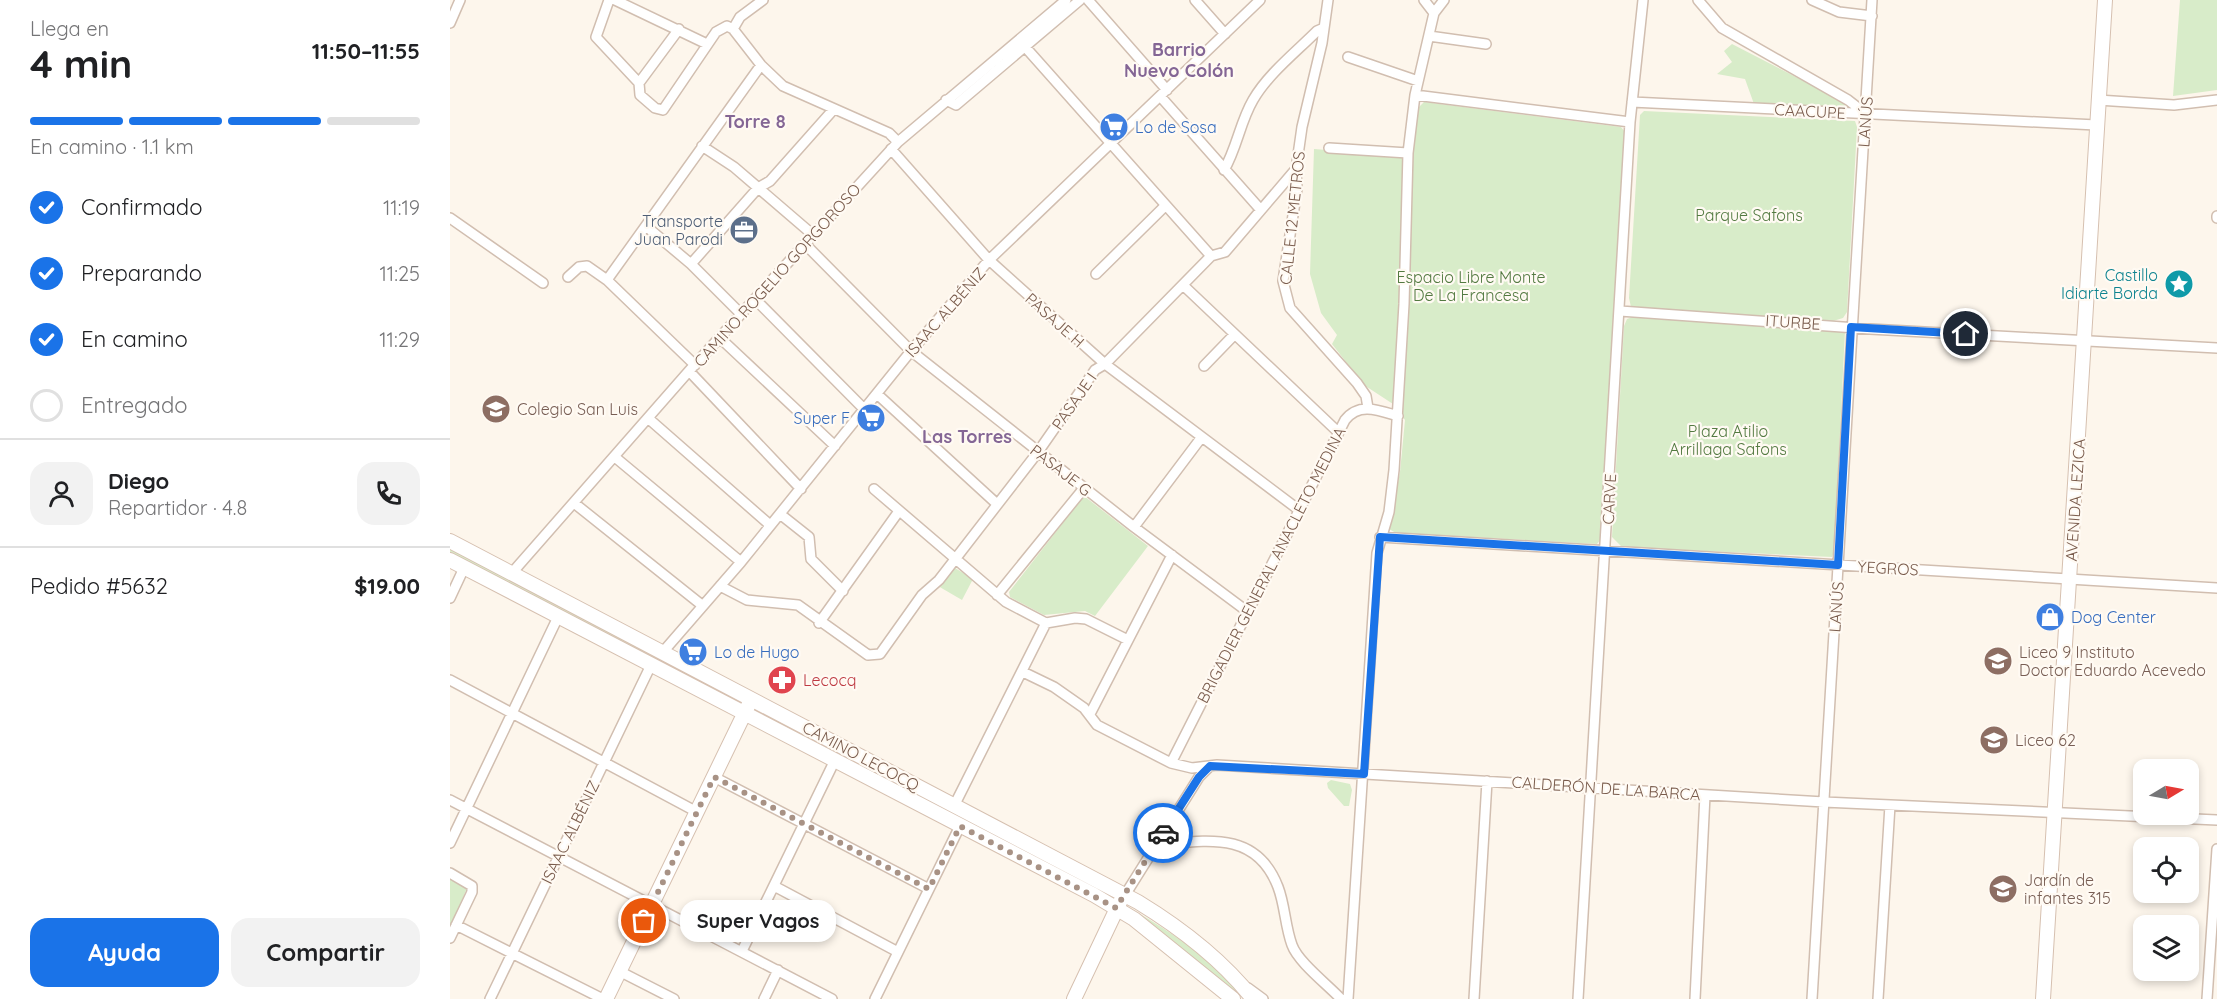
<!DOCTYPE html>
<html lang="es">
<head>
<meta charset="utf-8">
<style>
	:root { --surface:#fff; --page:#f2f2f2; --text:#202124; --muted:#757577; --line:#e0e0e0; --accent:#1a73e8 }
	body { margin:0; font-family:Quicksand,sans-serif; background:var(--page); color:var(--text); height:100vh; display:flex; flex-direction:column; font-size:22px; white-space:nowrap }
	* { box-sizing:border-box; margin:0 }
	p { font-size:20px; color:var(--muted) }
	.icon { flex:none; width:33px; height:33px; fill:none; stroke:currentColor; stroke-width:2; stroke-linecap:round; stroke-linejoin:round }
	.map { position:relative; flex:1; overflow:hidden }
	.panel { display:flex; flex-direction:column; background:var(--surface); width:450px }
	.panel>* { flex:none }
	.needle { width:39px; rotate:80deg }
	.buttons { position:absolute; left:1683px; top:759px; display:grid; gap:12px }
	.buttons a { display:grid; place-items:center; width:66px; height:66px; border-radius:12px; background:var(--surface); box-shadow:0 3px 9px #0003; font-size:30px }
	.pin { position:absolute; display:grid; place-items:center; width:51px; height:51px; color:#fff; margin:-26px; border:3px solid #fff; border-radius:50%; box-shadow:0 2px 6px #0007 }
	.courier { position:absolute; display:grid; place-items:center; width:60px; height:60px; margin:-30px; border:4px solid #1a73e8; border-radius:50%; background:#fff; color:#222; box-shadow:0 2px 8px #0007 }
	.bubble { position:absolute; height:42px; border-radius:18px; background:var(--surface); box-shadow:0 3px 9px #0003; font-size:20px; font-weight:700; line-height:42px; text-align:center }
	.head em { font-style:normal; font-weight:700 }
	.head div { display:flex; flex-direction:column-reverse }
	.head { display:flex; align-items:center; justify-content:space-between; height:102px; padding:0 30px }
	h1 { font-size:39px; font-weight:700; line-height:45px }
	.bar { display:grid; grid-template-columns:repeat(4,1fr); gap:9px 6px; align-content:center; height:72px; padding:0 30px }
	.bar i { height:8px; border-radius:4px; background:var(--line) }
	.bar .active { background:var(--accent) }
	.bar p { grid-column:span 4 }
	.line { display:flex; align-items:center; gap:15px; padding:0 30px; border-top:2px solid var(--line) }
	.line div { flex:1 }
	.round { display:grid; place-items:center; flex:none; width:63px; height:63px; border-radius:18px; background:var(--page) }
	ol { padding:0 30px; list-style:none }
	li { display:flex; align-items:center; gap:18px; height:66px }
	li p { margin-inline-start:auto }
	li .icon { padding:6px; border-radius:50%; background:var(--accent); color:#fff; stroke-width:4 }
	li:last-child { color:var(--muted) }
	li i { width:33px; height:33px; border:3px solid var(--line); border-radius:50% }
	.button { display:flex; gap:12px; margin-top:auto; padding:12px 30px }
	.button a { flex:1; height:69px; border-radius:18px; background:var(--accent); color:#fff; font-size:24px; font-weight:700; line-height:69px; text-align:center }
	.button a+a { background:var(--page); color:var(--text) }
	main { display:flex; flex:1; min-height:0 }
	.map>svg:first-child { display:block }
</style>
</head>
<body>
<main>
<section class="panel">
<div class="head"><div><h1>4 min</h1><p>Llega en</p></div><em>11:50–11:55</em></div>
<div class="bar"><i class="active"></i><i class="active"></i><i class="active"></i><i></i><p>En camino · 1.1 km</p></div>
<ol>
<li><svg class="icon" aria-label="check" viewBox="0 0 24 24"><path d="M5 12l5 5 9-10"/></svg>Confirmado<p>11:19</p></li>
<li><svg class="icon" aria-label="check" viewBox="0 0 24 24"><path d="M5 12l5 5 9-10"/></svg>Preparando<p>11:25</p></li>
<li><svg class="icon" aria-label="check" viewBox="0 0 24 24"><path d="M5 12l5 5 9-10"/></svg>En camino<p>11:29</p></li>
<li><i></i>Entregado</li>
</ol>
<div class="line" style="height:108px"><a class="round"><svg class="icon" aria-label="person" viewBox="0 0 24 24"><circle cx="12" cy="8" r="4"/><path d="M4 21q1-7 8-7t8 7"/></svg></a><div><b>Diego</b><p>Repartidor · 4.8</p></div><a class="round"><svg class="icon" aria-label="phone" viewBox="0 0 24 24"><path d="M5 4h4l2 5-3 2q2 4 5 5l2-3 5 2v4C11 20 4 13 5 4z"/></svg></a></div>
<div class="line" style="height:78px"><div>Pedido #5632</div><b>$19.00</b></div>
<div class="button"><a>Ayuda</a><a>Compartir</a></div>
</section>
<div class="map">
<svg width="1767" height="999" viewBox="0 0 1767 999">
	<rect width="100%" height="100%" fill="#fdf6ec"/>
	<path fill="#d8ecc9" d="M1730 0H1767V90L1723 96Z
		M1282 44 1394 102 1400 108 1304 104 1295 79 1267 74 1282 62 1274 51Z
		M974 102 1171 127 1175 132 1152 538 1147 544 946 533 939 529 950 472 955 420 943 404 914 385 882 344 887 335 871 313 860 274 864 149 963 157 966 110Z
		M1194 111 1405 121 1407 127 1397 312 1393 318 1383 321 1181 307 1179 298 1190 115Z
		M1185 316 1395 331 1384 552 1382 557 1172 547 1162 537 1174 326 1177 319Z
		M634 496 698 546 645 616 635 611 594 615 560 597 559 592Z
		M0 546 294 699 293 704 0 553Z
		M505 568 523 579 512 600 488 586Z
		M303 711 364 737 630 879 604 870Z
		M881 780 900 784 902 790 899 806H894L878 788 877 783Z
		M0 876 14 883 17 888 0 929Z
		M674 905C706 922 778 968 795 999Z"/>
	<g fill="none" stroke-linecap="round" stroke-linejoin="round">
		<g stroke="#d1beb0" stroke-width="12">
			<path id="street" d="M159 0 146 37 189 83 190 95 205 108 213 110 266 32 277 26 283 29 311 65 333 86 439 133 448 142
				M165 0 257 44
				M638 0 717 90
				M745 0 775 34
				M878 0 872 43 852 127 846 169 847 189 833 281 840 308 907 383 916 396 918 408
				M974 0 984 13
				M1248 0 1272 28 1398 100 1416 114
				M1362 0 1389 12 1422 16
				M0 23 10 0
				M283 29 290 17 313 0
				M979 36 1036 44
				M569 40 761 256
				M898 57 968 81
				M189 83 229 29
				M965 95 1180 122
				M710 96 810 209
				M496 100 506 105 630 0
				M1648 100 1724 105 1767 100
				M1182 102 1646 125
				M252 146 284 167 362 234
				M879 148 958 153
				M441 149 539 260 655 364 849 510
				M774 170C787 148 790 122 803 100 818 74 846 52 867 31L874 28
				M1767 216V218
				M0 218 93 283
				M197 227 241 264 291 314
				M355 244 461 351 684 527 798 612
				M241 264 308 188 320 181 383 110
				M646 274 715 206
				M118 277 129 267 137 266 157 280 245 365
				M157 280 311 65
				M734 286 888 432
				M305 299 415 410
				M1170 311 1420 329 1767 348
				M270 338 385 446
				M754 366 784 335
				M239 371 351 489
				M427 394 547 504
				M199 419 320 525
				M166 458 291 562
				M424 489 556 602 596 623 625 618 636 619 678 640
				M124 503 253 606
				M330 514 359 537 361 559 393 591
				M684 527 751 438
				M930 537 1767 588
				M61 574 239 371 448 142 616 0
				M270 586 297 600 348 605 418 655 430 654 472 595 489 580 588 452 645 370 655 364 761 256 775 252 846 169
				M547 595 634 488
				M0 598 14 568
				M369 623 449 511
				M212 653 291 562 461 351 539 260 810 0
				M573 672 604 687 634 708 647 725 721 763 742 768 767 765 1374 802 1767 820
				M0 680 247 812
				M640 714 722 555
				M721 763 895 420C909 402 928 410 948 416
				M264 777 479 889
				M0 800 382 999
				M504 806 596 623
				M0 843 108 617
				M705 845C754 841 806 829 828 887 835 905 835 926 842 945 848 962 878 985 891 999
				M0 873 22 886V892L0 938
				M324 886 448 952
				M675 895 749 777 760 766
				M6 925 153 999
				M292 951 385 760
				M169 971 224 999
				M798 988 813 999
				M40 999 201 665
				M314 999 328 970
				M425 999 510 826
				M898 999 927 553 939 512 944 470 954 304 958 153 965 95 984 13 994 0
				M1024 999 1037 781
				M1128 999 1180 122 1193 0
				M1245 999 1255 795
				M1362 999 1422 0
				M1428 999 1440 805
				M1757 999 1767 849"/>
		</g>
		<g stroke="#d6c0b0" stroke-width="16">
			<path id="secondary" d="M0 541 688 902C729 927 773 961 803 999
				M0 560 644 895 684 919 783 999
				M156 999 299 704
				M624 999 670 902
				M1593 999 1655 0"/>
		</g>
		<use href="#street" stroke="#fff" stroke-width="9"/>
		<use href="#secondary" stroke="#fff" stroke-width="14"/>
	</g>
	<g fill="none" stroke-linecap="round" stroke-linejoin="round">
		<path stroke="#a89285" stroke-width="6" stroke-dasharray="0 10.8" d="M194 921 264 777 479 889 510 826 666 908 713 833"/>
		<path stroke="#1a73e8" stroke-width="8" d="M713 833 749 777 760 766 914 774 930 537 1388 565 1401 327 1516 334"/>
	</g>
	<defs>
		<g id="supermarket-disc" transform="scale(1.5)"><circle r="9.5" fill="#3f7fe0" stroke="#fffaf3"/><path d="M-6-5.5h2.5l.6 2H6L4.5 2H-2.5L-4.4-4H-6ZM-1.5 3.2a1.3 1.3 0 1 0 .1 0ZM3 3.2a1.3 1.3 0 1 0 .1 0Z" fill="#fff"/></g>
		<g id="office-disc" transform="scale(1.5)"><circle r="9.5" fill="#5c6f8a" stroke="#fffaf3"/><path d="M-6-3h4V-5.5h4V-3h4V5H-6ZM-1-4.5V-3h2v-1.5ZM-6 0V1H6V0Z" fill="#fff"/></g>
		<g id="sight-disc" transform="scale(1.5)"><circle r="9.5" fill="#0f9aa8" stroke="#fffaf3"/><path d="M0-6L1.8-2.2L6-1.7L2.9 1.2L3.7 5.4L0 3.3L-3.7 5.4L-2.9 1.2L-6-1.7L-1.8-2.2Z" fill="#fff"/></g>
		<g id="school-disc" transform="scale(1.5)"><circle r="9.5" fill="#8d6e63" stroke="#fffaf3"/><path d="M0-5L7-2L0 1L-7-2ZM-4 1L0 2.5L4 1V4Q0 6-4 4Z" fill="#fff"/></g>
		<g id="shop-disc" transform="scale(1.5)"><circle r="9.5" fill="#3f7fe0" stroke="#fffaf3"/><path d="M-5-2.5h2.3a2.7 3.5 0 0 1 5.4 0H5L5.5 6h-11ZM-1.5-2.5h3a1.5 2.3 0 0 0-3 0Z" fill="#fff"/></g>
		<g id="pharmacy-disc" transform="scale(1.5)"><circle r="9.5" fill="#e0444e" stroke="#fffaf3"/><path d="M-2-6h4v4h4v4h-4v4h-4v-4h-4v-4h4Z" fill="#fff"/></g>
	</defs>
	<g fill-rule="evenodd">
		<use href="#supermarket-disc" x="664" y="127"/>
		<use href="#office-disc" x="294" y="230"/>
		<use href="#sight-disc" x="1729" y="284"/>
		<use href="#school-disc" x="46" y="409"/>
		<use href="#supermarket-disc" x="421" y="418"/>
		<use href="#shop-disc" x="1600" y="617"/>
		<use href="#supermarket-disc" x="243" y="652"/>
		<use href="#school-disc" x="1548" y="661"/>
		<use href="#pharmacy-disc" x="332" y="680"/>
		<use href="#school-disc" x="1544" y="740"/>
		<use href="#school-disc" x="1553" y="889"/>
	</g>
	<g text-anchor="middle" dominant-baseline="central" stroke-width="4.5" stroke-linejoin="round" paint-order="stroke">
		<g font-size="16" fill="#7a5c4d" stroke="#fffaf3">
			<text transform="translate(1360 111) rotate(3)">CAACUPE</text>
			<text transform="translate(1415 122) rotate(-86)">LANÚS</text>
			<text transform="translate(842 218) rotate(-84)">CALLE 12 METROS</text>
			<text transform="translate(327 275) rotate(-48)">CAMINO ROGELIO GORGOROSO</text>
			<text transform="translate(495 312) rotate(-49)">ISAAC ALBÉNIZ</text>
			<text transform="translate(605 320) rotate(42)">PASAJE H</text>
			<text transform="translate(1343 322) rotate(4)">ITURBE</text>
			<text transform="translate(624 401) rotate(-55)">PASAJE I</text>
			<text transform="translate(611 470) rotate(38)">PASAJE G</text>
			<text transform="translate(1159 499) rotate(-87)">CARVE</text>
			<text transform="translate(1625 500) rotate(-86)">AVENIDA LEZICA</text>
			<text transform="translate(821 565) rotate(-63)">BRIGADIER GENERAL ANACLETO MEDINA</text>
			<text transform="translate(1438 568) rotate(3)">YEGROS</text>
			<text transform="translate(1386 607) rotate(-86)">LANÚS</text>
			<text transform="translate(411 756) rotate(28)">CAMINO LECOCQ</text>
			<text transform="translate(1156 788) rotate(4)">CALDERÓN DE LA BARCA</text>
			<text transform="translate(120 832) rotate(-64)">ISAAC ALBÉNIZ</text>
		</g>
		<g font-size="16" fill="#366cbe" stroke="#fffaf3" text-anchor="start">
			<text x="685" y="127">Lo de Sosa</text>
			<text x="400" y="418" text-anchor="end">Super F</text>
			<text x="1621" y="617">Dog Center</text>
			<text x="264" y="652">Lo de Hugo</text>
		</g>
		<g font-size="16" fill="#537a41" stroke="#fffaf3">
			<text x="1299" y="215">Parque Safons</text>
			<text x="1021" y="277">Espacio Libre Monte<tspan x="1021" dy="18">De La Francesa</tspan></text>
			<text x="1278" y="431">Plaza Atilio<tspan x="1278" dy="18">Arrillaga Safons</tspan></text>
		</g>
		<g font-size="16" fill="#4e5e75" stroke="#fffaf3" text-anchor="end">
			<text x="273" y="221">Transporte<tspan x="273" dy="18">Juan Parodi</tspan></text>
		</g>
		<g font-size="16" fill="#0d838f" stroke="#fffaf3" text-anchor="end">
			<text x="1708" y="275">Castillo<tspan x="1708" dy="18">Idiarte Borda</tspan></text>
		</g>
		<g font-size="16" fill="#785e54" stroke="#fffaf3" text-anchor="start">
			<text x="67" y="409">Colegio San Luis</text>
			<text x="1569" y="652">Liceo 9 Instituto<tspan x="1569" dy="18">Doctor Eduardo Acevedo</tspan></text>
			<text x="1565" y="740">Liceo 62</text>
			<text x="1574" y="880">Jardín de<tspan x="1574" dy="18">infantes 315</tspan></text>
		</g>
		<g font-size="16" fill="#be3a42" stroke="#fffaf3" text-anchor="start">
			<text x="353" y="680">Lecocq</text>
		</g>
		<g font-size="18" font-weight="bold" fill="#846695" stroke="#fffaf3">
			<text x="729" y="49">Barrio<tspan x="729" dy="21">Nuevo Colón</tspan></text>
			<text x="305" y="121">Torre 8</text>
			<text x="517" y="436">Las Torres</text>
		</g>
	</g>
</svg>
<div class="buttons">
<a><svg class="needle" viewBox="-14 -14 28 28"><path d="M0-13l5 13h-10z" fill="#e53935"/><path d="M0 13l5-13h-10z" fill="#757577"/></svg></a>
<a><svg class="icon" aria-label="locate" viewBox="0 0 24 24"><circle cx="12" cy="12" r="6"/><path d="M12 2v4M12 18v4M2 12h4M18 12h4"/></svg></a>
<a><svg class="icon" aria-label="layers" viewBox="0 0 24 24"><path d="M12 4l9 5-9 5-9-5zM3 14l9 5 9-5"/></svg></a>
</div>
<div class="pin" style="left:194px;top:921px;background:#ea580c"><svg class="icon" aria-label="bag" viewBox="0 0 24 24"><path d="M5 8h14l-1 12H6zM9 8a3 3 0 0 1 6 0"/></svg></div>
<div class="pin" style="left:1516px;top:334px;background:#1f2937"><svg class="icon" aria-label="home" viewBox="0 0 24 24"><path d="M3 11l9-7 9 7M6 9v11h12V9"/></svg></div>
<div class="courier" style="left:713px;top:833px"><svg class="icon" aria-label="car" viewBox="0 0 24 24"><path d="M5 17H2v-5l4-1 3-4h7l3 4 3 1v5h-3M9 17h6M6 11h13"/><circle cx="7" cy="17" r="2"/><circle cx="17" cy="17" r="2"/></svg></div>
<div class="bubble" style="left:230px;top:900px;width:156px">Super Vagos</div>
</div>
</main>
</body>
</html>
